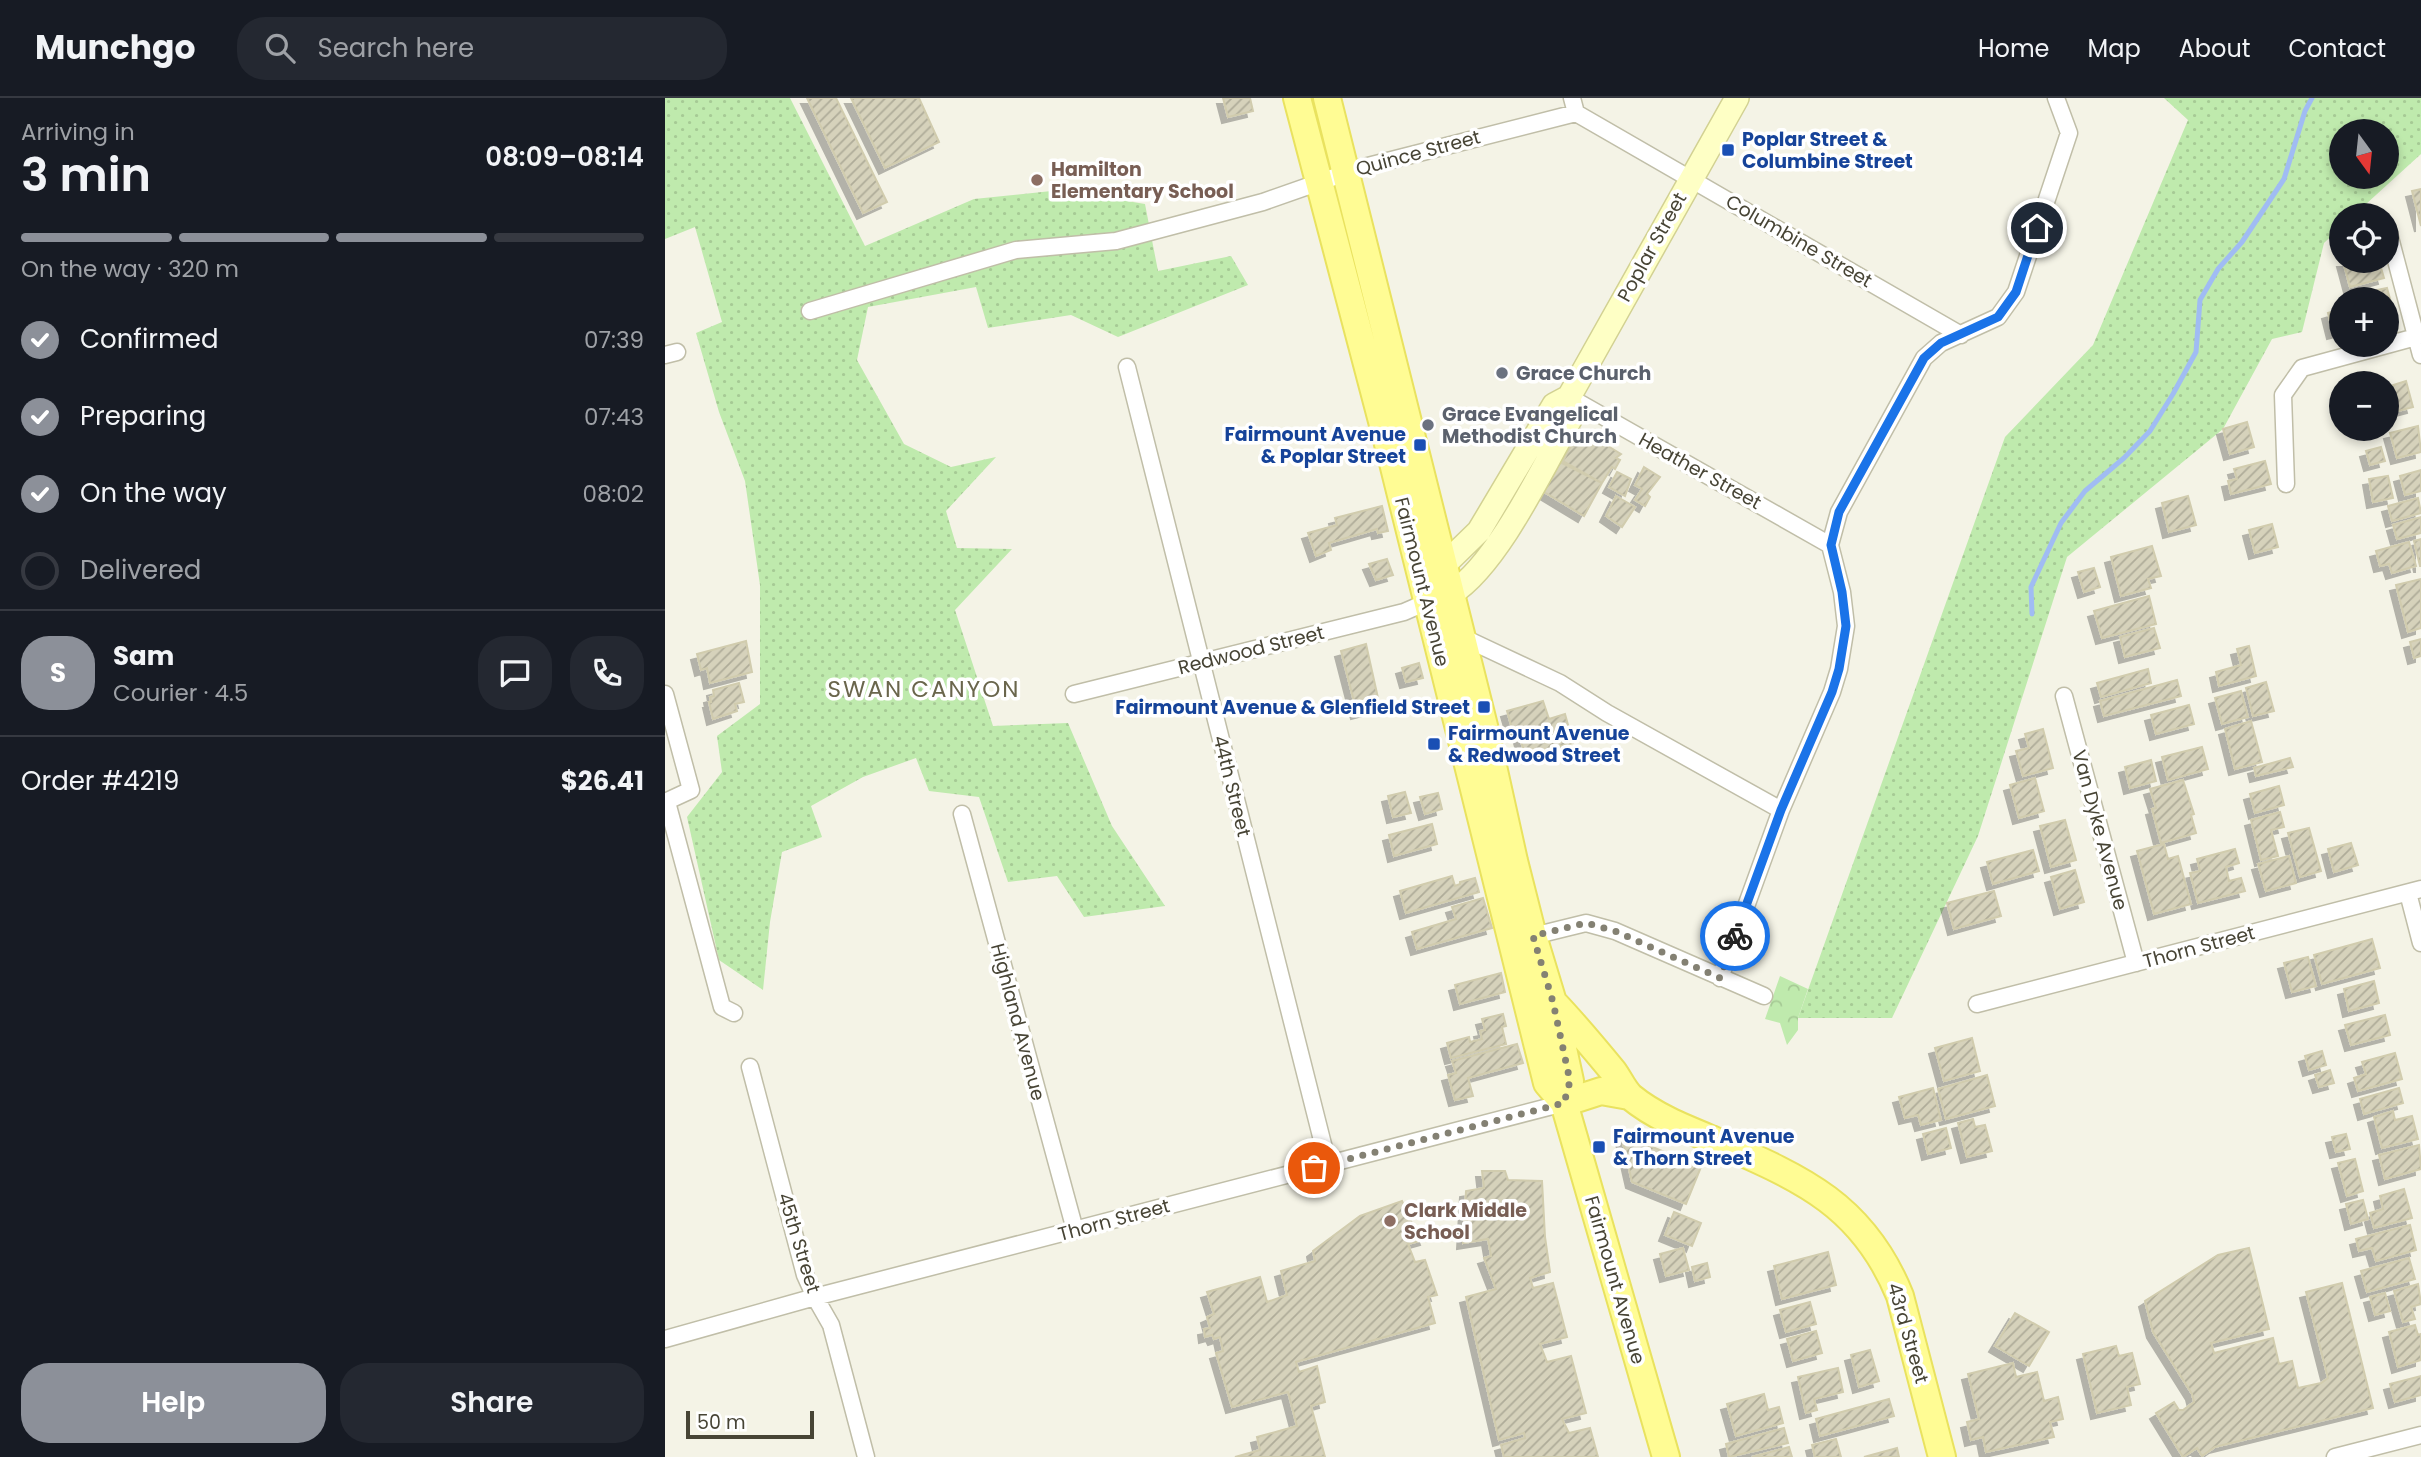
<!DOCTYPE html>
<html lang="en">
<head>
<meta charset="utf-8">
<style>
	:root { --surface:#171b24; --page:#242831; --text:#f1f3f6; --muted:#9ea1a6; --line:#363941; --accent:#8c9099 }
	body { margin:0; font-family:Poppins,sans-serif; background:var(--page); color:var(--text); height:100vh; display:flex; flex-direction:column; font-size:26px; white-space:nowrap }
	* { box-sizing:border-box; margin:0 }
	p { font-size:23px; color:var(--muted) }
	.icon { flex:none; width:38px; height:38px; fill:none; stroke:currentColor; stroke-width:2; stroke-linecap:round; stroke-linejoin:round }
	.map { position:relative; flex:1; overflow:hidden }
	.drawer { display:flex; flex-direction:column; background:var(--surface); width:665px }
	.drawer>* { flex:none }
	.needle { width:46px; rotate:165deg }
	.tools { position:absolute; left:1664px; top:21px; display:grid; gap:14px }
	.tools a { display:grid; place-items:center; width:70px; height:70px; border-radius:50%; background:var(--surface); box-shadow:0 4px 10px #0003; font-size:35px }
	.scale { position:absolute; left:21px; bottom:18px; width:128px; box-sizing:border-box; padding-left:7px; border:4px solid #474435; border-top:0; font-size:19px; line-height:24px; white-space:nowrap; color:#474435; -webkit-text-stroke:5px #fff; paint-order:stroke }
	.pin { position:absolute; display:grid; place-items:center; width:60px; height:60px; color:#fff; margin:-30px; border:4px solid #fff; border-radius:50%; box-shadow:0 2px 7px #0007 }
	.courier { position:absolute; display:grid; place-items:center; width:70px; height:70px; margin:-35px; border:5px solid #1a73e8; border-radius:50%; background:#fff; color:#222; box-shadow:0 2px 9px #0007 }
	.overview em { font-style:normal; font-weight:600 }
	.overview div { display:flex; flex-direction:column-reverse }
	.overview { display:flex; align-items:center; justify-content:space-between; height:119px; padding:0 21px }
	h1 { font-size:46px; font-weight:600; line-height:52px }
	.bar { display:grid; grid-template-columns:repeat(4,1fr); gap:10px 7px; align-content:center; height:84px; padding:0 21px }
	.bar i { height:9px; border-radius:5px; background:var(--line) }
	.bar .current { background:var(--accent) }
	.bar p { grid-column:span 4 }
	.line { display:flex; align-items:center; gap:18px; padding:0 21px; border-top:2px solid var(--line) }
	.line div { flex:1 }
	.round { display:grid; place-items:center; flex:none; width:74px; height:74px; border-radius:28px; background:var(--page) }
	ol { padding:0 21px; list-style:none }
	li { display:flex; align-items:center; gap:21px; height:77px }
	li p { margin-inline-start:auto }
	li .icon { padding:7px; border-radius:50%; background:var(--accent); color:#fff; stroke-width:4 }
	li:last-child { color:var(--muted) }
	li i { width:38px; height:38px; border:4px solid var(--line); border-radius:50% }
	.button { display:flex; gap:14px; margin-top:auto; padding:14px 21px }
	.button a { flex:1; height:80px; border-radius:28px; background:var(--accent); color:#fff; font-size:28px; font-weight:600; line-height:80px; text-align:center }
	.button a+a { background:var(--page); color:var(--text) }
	header { display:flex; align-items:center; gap:42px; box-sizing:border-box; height:98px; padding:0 35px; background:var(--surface); border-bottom:2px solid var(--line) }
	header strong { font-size:33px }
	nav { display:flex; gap:38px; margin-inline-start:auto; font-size:24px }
	.search { width:490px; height:63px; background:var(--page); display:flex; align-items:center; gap:18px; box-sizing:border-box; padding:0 24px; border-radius:28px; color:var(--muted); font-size:26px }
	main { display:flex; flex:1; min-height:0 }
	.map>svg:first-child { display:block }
</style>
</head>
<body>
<header>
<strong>Munchgo</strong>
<div class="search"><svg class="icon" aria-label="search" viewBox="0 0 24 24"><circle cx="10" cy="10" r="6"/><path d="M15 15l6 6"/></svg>Search here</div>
<nav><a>Home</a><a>Map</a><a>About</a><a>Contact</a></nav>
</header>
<main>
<section class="drawer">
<div class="overview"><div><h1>3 min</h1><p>Arriving in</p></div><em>08:09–08:14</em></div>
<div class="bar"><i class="current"></i><i class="current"></i><i class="current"></i><i></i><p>On the way · 320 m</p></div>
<ol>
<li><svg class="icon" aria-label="check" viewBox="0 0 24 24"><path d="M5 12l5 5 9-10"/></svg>Confirmed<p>07:39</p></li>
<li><svg class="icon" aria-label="check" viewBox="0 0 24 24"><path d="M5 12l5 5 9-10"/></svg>Preparing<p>07:43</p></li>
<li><svg class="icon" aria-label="check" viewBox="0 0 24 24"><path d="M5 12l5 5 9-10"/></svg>On the way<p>08:02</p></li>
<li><i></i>Delivered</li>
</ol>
<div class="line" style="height:126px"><b class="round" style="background:var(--accent);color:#fff">S</b><div><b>Sam</b><p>Courier · 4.5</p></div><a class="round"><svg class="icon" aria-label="chat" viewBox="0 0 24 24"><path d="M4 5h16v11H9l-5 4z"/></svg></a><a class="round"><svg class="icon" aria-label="phone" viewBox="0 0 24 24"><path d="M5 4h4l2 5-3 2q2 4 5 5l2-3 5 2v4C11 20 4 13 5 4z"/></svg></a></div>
<div class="line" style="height:91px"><div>Order #4219</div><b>$26.41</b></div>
<div class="button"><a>Help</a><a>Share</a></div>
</section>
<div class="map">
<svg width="1756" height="1359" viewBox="0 0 1756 1359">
	<defs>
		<pattern id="grass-dots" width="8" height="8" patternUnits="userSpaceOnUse" patternTransform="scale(1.75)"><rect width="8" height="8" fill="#bfeaad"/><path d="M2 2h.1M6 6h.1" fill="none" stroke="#a6ca95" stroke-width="1.8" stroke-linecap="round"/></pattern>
		<pattern id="park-crowns" width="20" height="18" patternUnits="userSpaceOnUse" patternTransform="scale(1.75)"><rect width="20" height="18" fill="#bfeaad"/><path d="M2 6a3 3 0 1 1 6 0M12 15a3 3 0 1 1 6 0" fill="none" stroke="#a6ca95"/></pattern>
		<pattern id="building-hatch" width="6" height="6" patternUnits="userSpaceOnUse" patternTransform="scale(1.75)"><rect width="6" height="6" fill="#d6d2bb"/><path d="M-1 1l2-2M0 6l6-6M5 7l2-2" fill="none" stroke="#afac99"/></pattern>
		<filter id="shadow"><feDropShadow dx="-6" dy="6" stdDeviation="0" flood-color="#0004"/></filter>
	</defs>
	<rect width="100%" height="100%" fill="#f4f3e6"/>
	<path fill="url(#grass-dots)" fill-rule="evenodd" d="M0 0H125L200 148 309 101 396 92 480 106 493 173 566 158 583 187 453 239 406 217 323 230 311 189 203 209 192 262 239 346 286 369 331 359 281 413 292 450 347 451 290 512 328 628 403 625 447 728 500 808 419 819 392 778 343 784 314 699 264 693 251 660 198 679 146 708 157 739 117 754 105 824 98 892 54 862 22 719 57 674 52 638 95 606V487L80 383 54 314 31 235 57 224 30 129 0 141Z
		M1499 0H1756V56L1689 117H1676V129L1659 145 1637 234 1607 241 1558 331 1402 459 1313 738 1227 920H1133L1340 339 1428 247 1523 22ZM1676 33H1722V79H1676Z"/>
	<path fill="url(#park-crowns)" d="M1115 878 1143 891 1133 920V932L1122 947 1115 925 1100 921Z"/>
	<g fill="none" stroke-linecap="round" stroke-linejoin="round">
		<path stroke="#a0bcf3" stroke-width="5" d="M1367 516 1366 489 1396 425 1420 393 1459 360 1485 333 1508 296 1531 254 1535 202 1553 171 1577 144 1619 81 1640 13 1647 0"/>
	</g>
	<path fill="url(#building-hatch)" stroke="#d1ccae" stroke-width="2" filter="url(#shadow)" d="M142 0H171L222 104 198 115Z
		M186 0H254L274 44 220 70Z
		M558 0H585L588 13 563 19Z
		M1756 91V128L1747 93Z
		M1678 163H1714L1719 180 1685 189Z
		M1722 190 1730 219 1722 221V201H1713L1712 192Z
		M1676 211V233L1668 235 1663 215Z
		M1741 283 1748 309 1722 316V289Z
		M1582 324 1589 349 1565 356 1558 331Z
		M1753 328 1756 354 1732 360 1725 335Z
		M915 331 956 356 951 360 955 362 950 371 947 369 937 385 898 363Z
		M1716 349 1720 363 1705 367 1701 353Z
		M1600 363 1606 386 1566 396 1563 383 1572 381 1569 371Z
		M895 364 937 385 919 418 879 394Z
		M979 369 995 379 982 396 985 399 980 408 970 402 977 391 970 387Z
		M1756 372V393L1740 397 1735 378Z
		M952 374 966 381 960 398 944 389Z
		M1723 378 1728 400 1708 404 1704 381Z
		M951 398 970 409 957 429 941 418Z
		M1523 398 1531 427 1504 434 1497 405Z
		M1753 400 1756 415 1727 423 1723 408Z
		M717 408 723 433 713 435 712 431 664 445 666 452 651 458 643 435 672 427 670 420Z
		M1756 419V435L1732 441 1728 427Z
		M1607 426 1613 449 1590 455 1584 432Z
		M1756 441V468H1755L1749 443Z
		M1744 444 1751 468 1727 475 1724 466 1715 468 1711 453Z
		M1487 448 1496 478 1483 481 1486 490 1456 498 1446 459Z
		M722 461 728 477 711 482 704 466Z
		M1429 470 1435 489 1419 494 1413 474Z
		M1756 481V530L1743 534 1731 487Z
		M1484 498 1491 526 1437 540 1429 513Z
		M1489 530 1495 550 1460 559 1455 539Z
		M1756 541V558L1749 560 1745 544Z
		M81 543 87 574 45 585 42 570 36 572 32 556Z
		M701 546 715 609 692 615 676 553Z
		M1584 548 1591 578 1554 588 1551 574 1576 567 1572 551Z
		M754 565 758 580 741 584 737 570Z
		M1483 571 1486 585 1436 599 1432 585Z
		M1512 582 1516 598 1439 618 1435 603Z
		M1601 584 1609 613 1588 618 1581 590Z
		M74 585 79 604 70 606 72 613 48 621 44 604H46L45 599 49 598 48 592Z
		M1576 593 1583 619 1557 626 1550 600Z
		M878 603 884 621 900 616 908 645 860 657 852 629 847 630 842 613Z
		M1524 607 1529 626 1491 636 1486 617Z
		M1586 623 1597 664 1570 671 1560 631Z
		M1378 631 1388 670 1358 678 1351 653 1364 650 1360 636Z
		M1537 649 1543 671 1503 682 1497 659Z
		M1625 660 1628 669 1591 678 1589 670Z
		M1486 662 1491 683 1465 690 1460 669Z
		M1370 680 1379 713 1354 720 1345 687Z
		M1518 682 1529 716 1526 717 1531 735 1496 745 1487 711 1491 710 1485 691Z
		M1614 688 1619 707 1590 715 1585 696Z
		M740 694 746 715 728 719 723 698Z
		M773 695 777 711 760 716 755 699Z
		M1615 714 1619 729 1606 732 1613 758 1596 762 1586 722Z
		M1400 722 1411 762 1386 769 1375 728Z
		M767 726 772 746 729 758 724 737Z
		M1644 730 1656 773 1635 779 1623 735Z
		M1686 745 1693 767 1669 774 1663 751Z
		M1499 746 1503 761 1513 758 1526 806 1489 816 1472 753Z
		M1570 751 1574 765 1561 769 1564 783 1576 780 1580 793 1533 805 1525 775 1535 773 1532 761Z
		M1368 752 1374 773 1328 786 1322 764Z
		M1624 758 1631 785 1601 793 1593 766Z
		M1410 772 1419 804 1395 811 1386 779Z
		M787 778 790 788 795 786V784L810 780 814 794 741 815 735 793Z
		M1329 793 1336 818 1289 831 1282 805Z
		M818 800 827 830 752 851 747 834 791 821 787 809Z
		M1707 841 1715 870 1657 886 1649 857Z
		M1643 859 1651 888 1627 894 1619 865Z
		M836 875 840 894 795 906 790 887Z
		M1709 883 1714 905 1684 913 1679 891Z
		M838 916 841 928 837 929 841 946 786 960 782 945 804 939 805 944 817 941 815 933 820 932 817 921Z
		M1720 917 1725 937 1686 947 1680 927Z
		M1307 940 1315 973 1279 983 1270 950Z
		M852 946 858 965 803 980 808 998 790 1002 783 977 791 975 787 963Z
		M1657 953 1661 967 1644 972 1640 958Z
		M1730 955 1737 981 1693 993 1689 980 1701 976 1697 964Z
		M1665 972 1669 985 1654 989 1650 977Z
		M1322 977 1330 1008 1281 1021 1273 991Z
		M1268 990 1276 1022 1256 1027 1253 1017 1240 1020 1234 999Z
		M1734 990 1738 1005 1699 1016 1695 1001Z
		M1728 1013 1730 1022 1747 1018 1753 1041 1717 1050 1709 1019Z
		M1308 1021 1310 1029 1320 1027 1327 1053 1302 1059 1293 1025Z
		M1281 1030 1286 1050 1263 1056 1258 1036Z
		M956 1036 1036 1069 1021 1106 967 1084Z
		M1681 1036 1685 1051 1671 1054 1667 1039Z
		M1754 1047 1756 1071 1720 1081 1714 1057Z
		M1690 1061 1698 1093 1682 1098 1673 1065Z
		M817 1073H840L843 1082 877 1083 880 1139 885 1174 865 1180 868 1190 888 1185 902 1239 875 1246 882 1264 906 1258 921 1315 897 1321 904 1335 925 1330 933 1359H839L836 1347 860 1340 859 1335 834 1342 801 1199 831 1191 819 1160 826 1158 823 1141 798 1145 801 1093 819 1090Z
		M1739 1091 1747 1120 1709 1130 1705 1115 1718 1111 1715 1098Z
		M1698 1102 1703 1121 1686 1126 1681 1106Z
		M737 1103 749 1130 756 1128 761 1141 743 1146 750 1164 760 1162 772 1197 763 1199 770 1225 631 1264 634 1274 652 1268 660 1304 646 1308 660 1359H570L595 1352 592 1339 632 1328 623 1294 567 1309 551 1255 558 1253 555 1239 549 1241 547 1237 540 1239 539 1231 545 1230 542 1219 549 1216 542 1194 595 1179 602 1204 622 1197 616 1173 650 1163 648 1153 695 1118Z
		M1009 1114 1036 1125 1027 1148 1000 1137Z
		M1745 1127 1751 1152 1711 1163 1707 1150 1694 1153 1691 1141Z
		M1018 1150 1024 1172 1001 1178 995 1156Z
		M1584 1150 1604 1231 1546 1245 1549 1255 1608 1240 1614 1266 1627 1263 1633 1290 1656 1285 1663 1280 1641 1194 1677 1185 1708 1310 1550 1349 1537 1358 1532 1350 1518 1359 1491 1315 1509 1304 1514 1312H1518L1529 1304 1527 1296 1488 1234 1480 1203 1553 1157Z
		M1163 1154 1171 1187 1117 1201 1109 1168Z
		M1744 1160 1750 1181 1702 1194 1696 1173Z
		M1042 1165 1045 1179 1030 1183 1027 1169Z
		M1753 1186 1756 1206 1746 1209 1750 1221 1738 1224 1729 1193Z
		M1720 1195 1725 1213 1710 1217 1705 1199Z
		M1145 1204 1151 1226 1121 1234 1115 1212Z
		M1350 1215 1384 1234 1364 1268 1330 1248Z
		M1750 1227 1753 1237 1756 1236V1262L1733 1269 1724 1234Z
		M1151 1233 1157 1255 1128 1263 1122 1241Z
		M1451 1248 1454 1258 1467 1255 1475 1286 1462 1289 1466 1307 1432 1315 1418 1256Z
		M1205 1252 1214 1283 1194 1289 1186 1257Z
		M1348 1265 1351 1279 1372 1274 1379 1303 1393 1299 1398 1321 1385 1324 1389 1339 1321 1354 1318 1339 1306 1342 1302 1324 1314 1321 1303 1276Z
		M1173 1270 1178 1294 1149 1301 1152 1312 1141 1315 1133 1279Z
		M1756 1278V1297L1730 1304 1725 1286Z
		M1099 1296 1103 1312 1114 1309 1118 1325 1071 1338 1062 1306Z
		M1224 1301 1229 1318 1155 1338 1151 1321Z
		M1119 1330 1123 1345 1064 1359 1061 1346Z
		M1171 1341 1176 1359H1150L1147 1347Z
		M1124 1349 1127 1359H1087Z
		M1232 1350 1234 1359H1199Z"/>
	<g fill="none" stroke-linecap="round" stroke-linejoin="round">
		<g stroke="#c0bea8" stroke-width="19">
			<path id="street" d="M907 0 911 15 1296 237
				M1723 132 1756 257
				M145 213 351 152 451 143 598 104 695 70 911 15
				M0 257 12 254
				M462 269 663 1066
				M904 299 1165 447
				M1621 386 1618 297 1637 270 1751 239
				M793 537 895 585 942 615 1116 712
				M0 596 26 692 0 704
				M409 596 739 514 762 504
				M1399 598 1471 865
				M2 704 57 909 69 915
				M297 716 410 1132
				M1743 795 1756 845
				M868 838 921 825 950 833 1099 898
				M1055 880 1116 712 1167 594 1174 571 1181 528 1177 494 1165 447 1174 414 1259 260 1276 245 1333 219 1351 194 1404 35 1391 0
				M1312 906 1756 791
				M85 969 140 1177 150 1199 166 1227 201 1359
				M0 1241 150 1199 899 1005
				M1670 1359 1756 1337"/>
		</g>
		<g stroke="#d2d192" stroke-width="26">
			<path id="secondary" d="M770 481 779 467 814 433 889 307 904 299 1072 0
				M772 500C776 499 783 498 787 495 833 466 879 367 907 318L904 299"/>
		</g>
		<g stroke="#e9e25f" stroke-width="30">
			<path id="primary" d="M632 0 728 365 882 985 899 1005 1001 1359
				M662 0 820 632 849 763 868 838 888 904 905 983 899 1005
				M889 905C910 927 929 950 948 973 954 981 959 993 966 999 989 1018 1019 1030 1046 1041 1133 1079 1197 1104 1235 1198L1277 1359
				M899 1005 936 993 964 998"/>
		</g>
		<use href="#street" stroke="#fff" stroke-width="16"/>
		<use href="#secondary" stroke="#feffc5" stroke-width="23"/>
		<use href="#primary" stroke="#fffc94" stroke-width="26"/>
	</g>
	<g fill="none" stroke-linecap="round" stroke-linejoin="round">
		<path stroke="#848173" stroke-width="7" stroke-dasharray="0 12.6" d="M649 1070 899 1005 905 983 888 904 868 838 921 825 950 833 1055 880 1070 838"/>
		<path stroke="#1a73e8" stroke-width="9" d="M1070 838 1116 712 1167 594 1174 571 1181 528 1177 494 1166 447 1174 414 1259 260 1276 245 1333 219 1351 194 1372 130"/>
	</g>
	<g fill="#1a4fb4" stroke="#fff" stroke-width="2.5">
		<rect x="1056" y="45" width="14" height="14" rx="3.5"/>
		<rect x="748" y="340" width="14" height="14" rx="3.5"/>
		<rect x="812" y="602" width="14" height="14" rx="3.5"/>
		<rect x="762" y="639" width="14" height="14" rx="3.5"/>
		<rect x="927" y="1042" width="14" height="14" rx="3.5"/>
	</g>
	<g fill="#8d6e63" stroke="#fff" stroke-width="2.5">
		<circle cx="372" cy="82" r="7"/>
		<circle cx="725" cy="1123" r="7"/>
	</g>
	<g fill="#6b7280" stroke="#fff" stroke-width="2.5">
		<circle cx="837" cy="275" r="7"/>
		<circle cx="763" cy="327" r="7"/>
	</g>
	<g text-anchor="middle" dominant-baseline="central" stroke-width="7" stroke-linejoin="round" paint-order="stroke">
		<g font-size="19" font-weight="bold" fill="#164399" stroke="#fff" text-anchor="start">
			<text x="1077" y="41">Poplar Street &amp;<tspan x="1077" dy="22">Columbine Street</tspan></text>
			<text x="741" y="336" text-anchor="end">Fairmount Avenue<tspan x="741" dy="22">&amp; Poplar Street</tspan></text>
			<text x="805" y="609" text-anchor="end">Fairmount Avenue &amp; Glenfield Street</text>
			<text x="783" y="635">Fairmount Avenue<tspan x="783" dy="22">&amp; Redwood Street</tspan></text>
			<text x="948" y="1038">Fairmount Avenue<tspan x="948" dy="22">&amp; Thorn Street</tspan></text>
		</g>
		<g font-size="19" fill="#474435" stroke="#fff">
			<text transform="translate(753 55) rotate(-15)">Quince Street</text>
			<text transform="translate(1134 143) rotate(30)">Columbine Street</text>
			<text transform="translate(987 149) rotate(-61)">Poplar Street</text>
			<text transform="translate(1035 373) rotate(29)">Heather Street</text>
			<text transform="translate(757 484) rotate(76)">Fairmount Avenue</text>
			<text transform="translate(586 552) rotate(-14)">Redwood Street</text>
			<text transform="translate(567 688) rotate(76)">44th Street</text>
			<text transform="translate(1435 732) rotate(75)">Van Dyke Avenue</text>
			<text transform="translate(1534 849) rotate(-15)">Thorn Street</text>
			<text transform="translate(353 924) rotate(75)">Highland Avenue</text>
			<text transform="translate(449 1122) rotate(-15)">Thorn Street</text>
			<text transform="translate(134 1145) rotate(73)">45th Street</text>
			<text transform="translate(950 1182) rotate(74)">Fairmount Avenue</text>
			<text transform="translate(1243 1235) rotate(74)">43rd Street</text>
		</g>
		<g font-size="19" font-weight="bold" fill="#785e54" stroke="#fff" text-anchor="start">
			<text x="386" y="71">Hamilton<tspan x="386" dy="22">Elementary School</tspan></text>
			<text x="739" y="1112">Clark Middle<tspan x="739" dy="22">School</tspan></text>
		</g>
		<g font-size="19" font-weight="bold" fill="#5b616d" stroke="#fff" text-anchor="start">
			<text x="851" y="275">Grace Church</text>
			<text x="777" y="316">Grace Evangelical<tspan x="777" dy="22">Methodist Church</tspan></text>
		</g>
		<g font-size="23" letter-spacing="2" fill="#6a664c" stroke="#fff">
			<text x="259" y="591">SWAN CANYON</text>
		</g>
	</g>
</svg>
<div class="tools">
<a><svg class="needle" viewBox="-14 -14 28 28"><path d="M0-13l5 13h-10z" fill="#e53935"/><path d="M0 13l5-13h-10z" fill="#9ea1a6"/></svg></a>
<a><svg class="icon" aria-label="locate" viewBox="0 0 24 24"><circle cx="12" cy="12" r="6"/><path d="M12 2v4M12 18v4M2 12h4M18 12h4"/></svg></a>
<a>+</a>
<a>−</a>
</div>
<div class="scale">50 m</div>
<div class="pin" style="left:649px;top:1070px;background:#ea580c"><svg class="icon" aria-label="bag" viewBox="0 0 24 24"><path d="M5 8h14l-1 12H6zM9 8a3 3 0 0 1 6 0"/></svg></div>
<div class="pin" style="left:1372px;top:130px;background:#1f2937"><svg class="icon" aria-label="home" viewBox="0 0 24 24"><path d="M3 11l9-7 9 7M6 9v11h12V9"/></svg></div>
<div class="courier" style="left:1070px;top:838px"><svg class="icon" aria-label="bike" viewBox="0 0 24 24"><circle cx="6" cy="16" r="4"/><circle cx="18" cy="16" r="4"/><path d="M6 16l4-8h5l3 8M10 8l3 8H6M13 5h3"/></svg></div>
</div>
</main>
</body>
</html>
